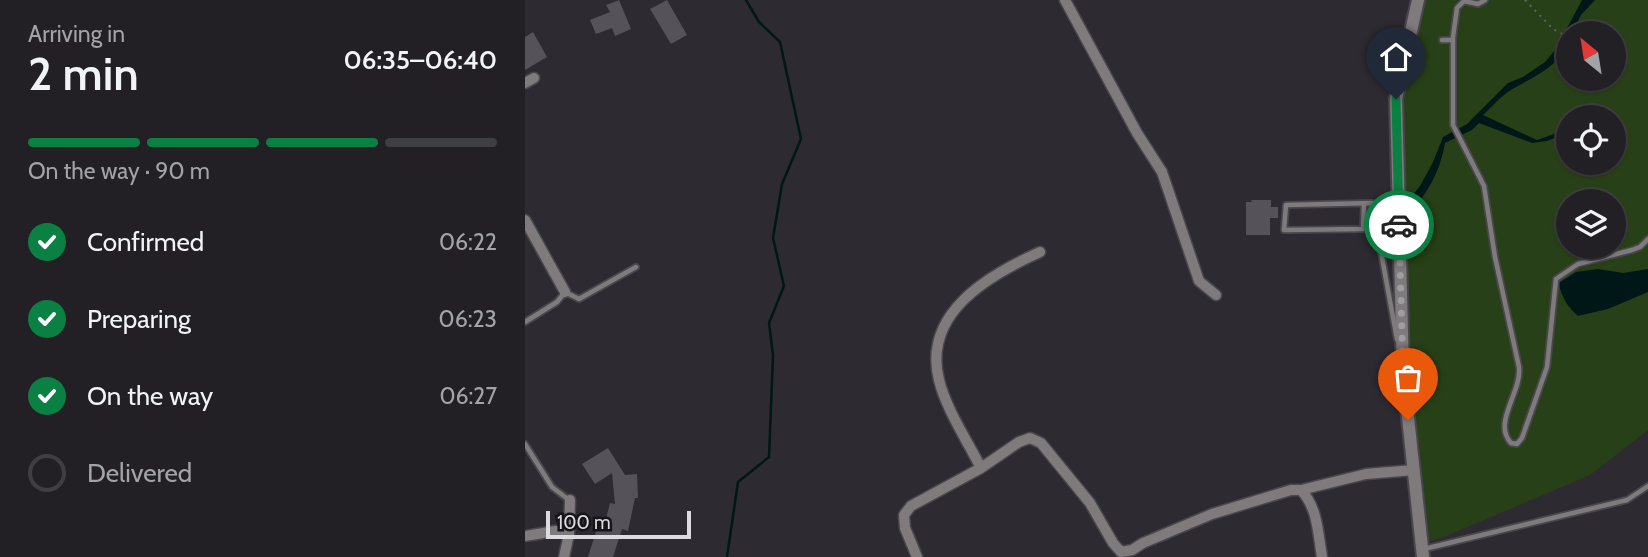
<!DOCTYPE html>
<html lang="en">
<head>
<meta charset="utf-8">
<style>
	:root { --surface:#222025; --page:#2e2d32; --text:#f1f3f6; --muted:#a2a3a7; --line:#3f3e42; --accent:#0b8043 }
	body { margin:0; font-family:Cabin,sans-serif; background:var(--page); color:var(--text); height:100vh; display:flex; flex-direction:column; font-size:26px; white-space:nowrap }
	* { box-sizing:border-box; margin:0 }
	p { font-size:23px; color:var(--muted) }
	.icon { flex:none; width:38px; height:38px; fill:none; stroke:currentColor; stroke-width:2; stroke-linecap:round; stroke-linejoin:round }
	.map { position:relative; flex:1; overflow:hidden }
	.sheet { display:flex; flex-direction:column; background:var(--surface); width:525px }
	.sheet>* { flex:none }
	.needle { width:46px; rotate:330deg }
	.buttons { position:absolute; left:1031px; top:21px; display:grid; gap:14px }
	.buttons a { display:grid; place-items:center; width:70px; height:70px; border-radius:50%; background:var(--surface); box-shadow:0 2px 5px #0004,0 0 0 2px var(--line); font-size:35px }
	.scale { position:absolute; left:21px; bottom:18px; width:145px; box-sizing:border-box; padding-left:7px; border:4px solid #dddbdf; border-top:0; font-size:19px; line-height:24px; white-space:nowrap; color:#dddbdf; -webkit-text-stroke:5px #151417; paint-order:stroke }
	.pin { position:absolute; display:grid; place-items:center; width:60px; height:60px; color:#fff; margin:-72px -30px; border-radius:50% 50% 50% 0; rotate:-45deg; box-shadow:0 0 7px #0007 }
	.pin .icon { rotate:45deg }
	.courier { position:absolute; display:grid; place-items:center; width:70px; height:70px; margin:-35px; border:5px solid #0b8043; border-radius:50%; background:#fff; color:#222; box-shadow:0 2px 9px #0007 }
	.head em { font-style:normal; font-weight:600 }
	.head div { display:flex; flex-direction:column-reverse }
	.head { display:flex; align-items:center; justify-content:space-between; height:119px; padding:0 28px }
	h1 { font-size:46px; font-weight:600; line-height:52px }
	.bar { display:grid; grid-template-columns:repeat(4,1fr); gap:10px 7px; align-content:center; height:84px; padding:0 28px }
	.bar i { height:9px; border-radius:5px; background:var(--line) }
	.bar .active { background:var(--accent) }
	.bar p { grid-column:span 4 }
	ol { padding:0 28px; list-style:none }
	li { display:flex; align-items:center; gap:21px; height:77px }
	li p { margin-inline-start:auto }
	li .icon { padding:7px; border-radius:50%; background:var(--accent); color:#fff; stroke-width:4 }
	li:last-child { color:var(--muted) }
	li i { width:38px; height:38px; border:4px solid var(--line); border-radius:50% }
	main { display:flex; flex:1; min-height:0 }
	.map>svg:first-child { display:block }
</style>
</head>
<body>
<main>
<section class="sheet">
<div class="head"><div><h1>2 min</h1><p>Arriving in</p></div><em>06:35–06:40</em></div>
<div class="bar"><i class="active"></i><i class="active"></i><i class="active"></i><i></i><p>On the way · 90 m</p></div>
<ol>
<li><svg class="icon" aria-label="check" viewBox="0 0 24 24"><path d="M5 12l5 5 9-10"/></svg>Confirmed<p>06:22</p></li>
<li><svg class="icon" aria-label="check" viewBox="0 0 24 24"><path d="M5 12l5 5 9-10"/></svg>Preparing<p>06:23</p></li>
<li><svg class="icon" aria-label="check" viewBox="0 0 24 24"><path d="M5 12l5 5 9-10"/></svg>On the way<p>06:27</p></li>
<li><i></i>Delivered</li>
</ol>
</section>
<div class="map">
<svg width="1123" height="557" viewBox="0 0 1123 557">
	<rect width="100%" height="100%" fill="#2d2b31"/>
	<path fill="#284017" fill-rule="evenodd" d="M897 0H1123V430L1065 475 919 537 901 542 881 372 877 93ZM1043 33H1088V79H1043ZM1043 117H1088V163H1043ZM1043 201H1088V247H1043Z"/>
	<path fill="#001718" d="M1057 0H1070L1056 15 1047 33H1043C1043 66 1005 77 983 92 974 98 966 108 958 115L1012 140 1043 129V133L1022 141 1007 143 954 123 947 130 920 143C916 169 901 200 879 216L877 208 895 186 908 162 918 137 942 124 983 83 998 77 1020 62 1031 49Z
		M1073 269 1098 273 1123 269V292L1083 309 1053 316C1044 309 1035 295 1034 283L1051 272Z"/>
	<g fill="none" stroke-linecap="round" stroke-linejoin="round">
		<path stroke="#001718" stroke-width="2.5" d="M202 557 213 482 244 457 248 355 244 323 259 286 248 238 257 184 276 139 255 42 234 22 221 0"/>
	</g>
	<path fill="#555259" d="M94 0 106 29 90 36 87 28 71 34 65 20 85 12 81 5Z
		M142 0 162 35 146 44 125 9Z
		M8 32 22 57 0 70V37Z
		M726 200H746V207H753V218H745V235H721V202H727Z
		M83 448 100 475 112 474 113 498H110L103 531 97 529 88 557H63L73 525 79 527 85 503 90 504 87 473 70 484 57 464Z"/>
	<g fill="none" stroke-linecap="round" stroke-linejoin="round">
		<g stroke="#49474d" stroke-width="8">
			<path id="service" d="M960 0 953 4 939 1 932 8 928 37V125L959 186 970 257 994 367C997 392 967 423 986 443L992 444 997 438 1022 367 1031 279 1053 264 1107 250 1115 247 1123 239
				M917 40H928
				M839 204 838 229 759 230 761 205 847 203 872 339
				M0 322 32 302 40 292 54 299 111 267
				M0 444 27 487 44 500
				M899 549 1102 500 1123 486"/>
		</g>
		<g stroke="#49474d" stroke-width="13">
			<path id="minor" d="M540 0 612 133 637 172 674 281 691 295
				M0 83 9 78
				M0 220 40 292
				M456 468C443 442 421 409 414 380 397 313 464 275 515 252
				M776 490 841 474 889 470
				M44 534 45 500
				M0 536 30 531 44 534 39 557
				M392 557 380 528 379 515 386 506 456 468 494 442 505 438 516 443 565 503 588 543 596 552 607 550 618 543 687 514 766 490H776C793 508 793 534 797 557"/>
		</g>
		<g stroke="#49474d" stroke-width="16">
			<path id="tertiary" d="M893 0 871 99 878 371 898 557"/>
		</g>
		<path stroke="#626065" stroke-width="2" stroke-dasharray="2 5" stroke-linecap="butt" d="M1000 0 1028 29 1043 37"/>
		<use href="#service" stroke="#7f7a7b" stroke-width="4.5"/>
		<use href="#minor" stroke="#7f7a7b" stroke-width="10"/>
		<use href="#tertiary" stroke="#7f7a7b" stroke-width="12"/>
	</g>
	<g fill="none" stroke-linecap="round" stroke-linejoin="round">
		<path stroke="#9f9da2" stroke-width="7" stroke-dasharray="0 12.6" d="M874 225 878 371 883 420"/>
		<path stroke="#0b8043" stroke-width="9" d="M871 99 874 225"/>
	</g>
</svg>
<div class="buttons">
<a><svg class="needle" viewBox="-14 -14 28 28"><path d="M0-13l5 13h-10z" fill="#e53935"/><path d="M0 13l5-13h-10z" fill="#a2a3a7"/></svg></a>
<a><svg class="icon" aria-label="locate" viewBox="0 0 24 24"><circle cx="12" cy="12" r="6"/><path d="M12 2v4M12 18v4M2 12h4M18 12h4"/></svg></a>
<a><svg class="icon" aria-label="layers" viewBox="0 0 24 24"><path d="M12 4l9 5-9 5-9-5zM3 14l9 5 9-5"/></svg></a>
</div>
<div class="scale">100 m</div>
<div class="pin" style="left:883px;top:420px;background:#ea580c"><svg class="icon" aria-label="bag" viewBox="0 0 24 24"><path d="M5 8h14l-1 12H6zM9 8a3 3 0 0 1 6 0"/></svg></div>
<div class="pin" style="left:871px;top:99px;background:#1f2937"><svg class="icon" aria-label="home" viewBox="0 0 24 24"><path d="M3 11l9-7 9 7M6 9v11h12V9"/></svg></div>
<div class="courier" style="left:874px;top:225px"><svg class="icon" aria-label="car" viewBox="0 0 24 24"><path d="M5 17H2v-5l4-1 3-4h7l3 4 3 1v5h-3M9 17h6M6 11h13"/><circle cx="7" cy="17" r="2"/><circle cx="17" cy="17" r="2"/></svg></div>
</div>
</main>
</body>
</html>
